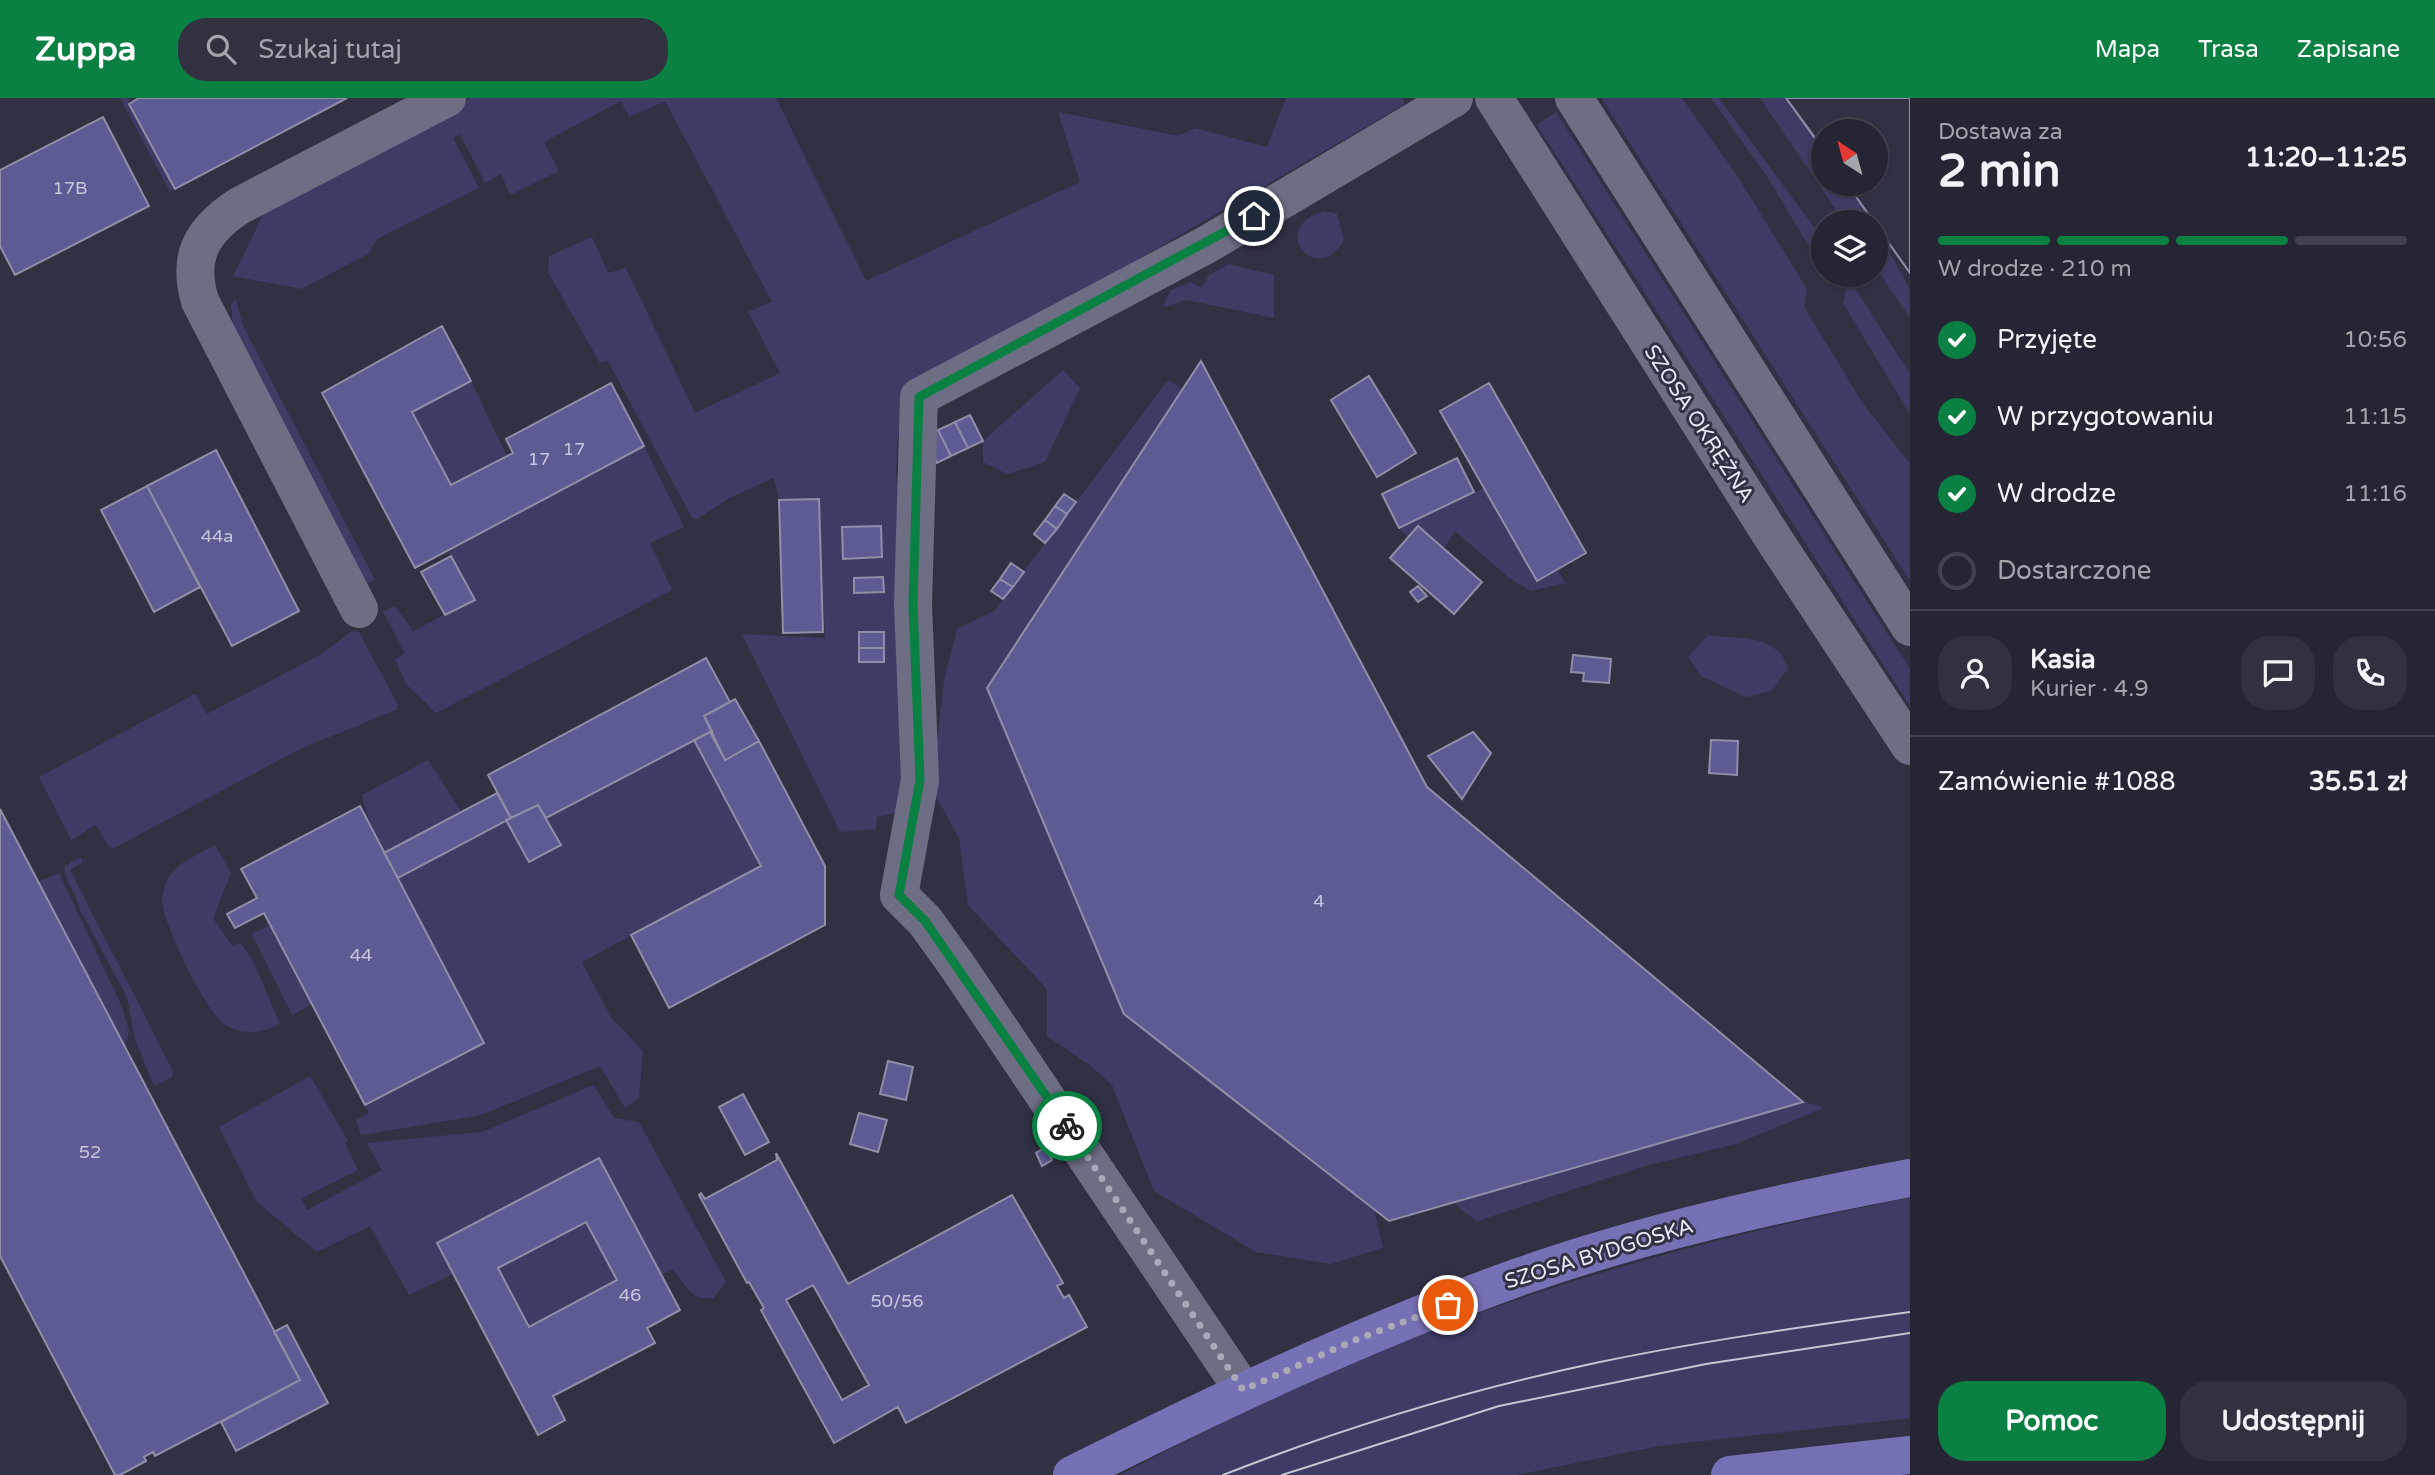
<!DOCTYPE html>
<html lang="pl">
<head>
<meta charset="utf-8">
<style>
	:root { --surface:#252533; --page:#31313f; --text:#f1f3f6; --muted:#a3a5ac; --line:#42424e; --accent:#0b8043 }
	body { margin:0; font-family:"Varela Round",sans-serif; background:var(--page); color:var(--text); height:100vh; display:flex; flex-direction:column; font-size:26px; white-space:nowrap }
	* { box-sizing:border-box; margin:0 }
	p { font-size:23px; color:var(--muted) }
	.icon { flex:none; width:38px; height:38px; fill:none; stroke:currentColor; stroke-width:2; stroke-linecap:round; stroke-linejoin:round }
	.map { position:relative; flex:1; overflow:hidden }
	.side { display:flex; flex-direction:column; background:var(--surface); width:525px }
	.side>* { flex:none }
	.needle { width:46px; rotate:324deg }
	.buttons { position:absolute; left:1811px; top:21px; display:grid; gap:14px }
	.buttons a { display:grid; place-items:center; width:77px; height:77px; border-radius:50%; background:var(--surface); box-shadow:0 2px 5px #0004,0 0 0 2px var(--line); font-size:35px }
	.pin { position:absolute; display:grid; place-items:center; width:60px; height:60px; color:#fff; margin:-30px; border:4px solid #fff; border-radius:50%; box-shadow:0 2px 7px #0007 }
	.courier { position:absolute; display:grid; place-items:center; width:70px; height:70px; margin:-35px; border:5px solid #0b8043; border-radius:50%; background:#fff; color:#222; box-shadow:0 2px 9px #0007 }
	.head em { font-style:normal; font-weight:700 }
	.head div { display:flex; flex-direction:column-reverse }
	.head { display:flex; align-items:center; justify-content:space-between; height:119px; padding:0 28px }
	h1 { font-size:46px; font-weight:700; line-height:52px }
	.bar { display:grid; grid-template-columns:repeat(4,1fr); gap:10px 7px; align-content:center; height:84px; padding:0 28px }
	.bar i { height:9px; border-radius:5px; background:var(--line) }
	.bar .current { background:var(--accent) }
	.bar p { grid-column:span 4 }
	.line { display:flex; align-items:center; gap:18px; padding:0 28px; border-top:2px solid var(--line) }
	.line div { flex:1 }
	.round { display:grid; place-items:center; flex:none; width:74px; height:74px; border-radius:28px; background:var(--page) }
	ol { padding:0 28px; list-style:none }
	li { display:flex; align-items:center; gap:21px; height:77px }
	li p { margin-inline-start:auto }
	li .icon { padding:7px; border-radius:50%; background:var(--accent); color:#fff; stroke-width:4 }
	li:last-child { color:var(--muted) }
	li i { width:38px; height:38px; border:4px solid var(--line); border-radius:50% }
	.primary-button { display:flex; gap:14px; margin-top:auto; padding:14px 28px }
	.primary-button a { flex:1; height:80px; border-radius:28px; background:var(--accent); color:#fff; font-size:28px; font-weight:700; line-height:80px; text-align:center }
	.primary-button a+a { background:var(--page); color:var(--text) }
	header { display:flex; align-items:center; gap:42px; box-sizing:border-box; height:98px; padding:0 35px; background:var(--accent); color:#fff }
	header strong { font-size:33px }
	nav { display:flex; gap:38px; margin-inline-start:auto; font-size:24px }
	.search { width:490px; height:63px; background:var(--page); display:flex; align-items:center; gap:18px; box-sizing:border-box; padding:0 24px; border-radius:28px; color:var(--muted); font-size:26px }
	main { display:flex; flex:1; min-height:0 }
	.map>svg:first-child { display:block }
</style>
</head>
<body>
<header>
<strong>Zuppa</strong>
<div class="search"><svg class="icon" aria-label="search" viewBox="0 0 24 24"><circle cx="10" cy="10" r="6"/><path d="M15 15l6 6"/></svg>Szukaj tutaj</div>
<nav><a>Mapa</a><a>Trasa</a><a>Zapisane</a></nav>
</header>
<main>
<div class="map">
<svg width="1910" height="1377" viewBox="0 0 1910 1377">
	<rect width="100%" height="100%" fill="#313144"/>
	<path fill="#3e3c65" d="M120 0H129V7L175 91 170 94Z
		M470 0H776L866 183 1080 84 1058 14 1178 38 1195 30 1267 49 1286 0H1402L1405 6 929 283 900 329 897 344 896 376 904 461 905 713 877 719 876 731 840 734 742 536 825 540 819 401 779 402 774 380 729 400 697 421 692 420 608 263 600 265 548 174 549 158 592 139 608 175 626 170 695 315 780 275 748 214 772 204 665 3 629 19 621 3 544 44 559 73 510 97 501 76 485 85 460 36 453 40 479 90 377 141 368 156 301 191 233 178 266 111Z
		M1601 0H1682L1736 76 1807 191 1804 209 1862 304 1910 366V483Z
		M1711 0H1719L1819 136 1814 157 1768 80Z
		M1760 0H1786L1823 52 1824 86H1847L1873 124H1844Z
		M1556 14 1910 571V608L1537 27Z
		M1324 113 1337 116 1344 141C1319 191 1265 131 1324 113Z
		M1876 129 1910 192V220L1876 170Z
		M1228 166 1274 177V220L1187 202 1163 209 1170 193 1191 184 1202 190 1208 178Z
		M1849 181 1910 276V316L1843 205Z
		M236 201 243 228 375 482 366 486 234 237 231 207Z
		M1063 272 1080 290 1045 364 1007 376 983 364V343Z
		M1168 282 1200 303 1331 1049 1374 1112 1383 1150 1330 1166 1256 1154 1154 1093 1112 987 1091 968 1047 938V891L968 807 959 740 932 691 944 582 957 531 994 513Z
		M471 283 507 358 451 387 412 314Z
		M644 348 684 429 650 445 672 492 436 615 406 586 395 561 405 555 383 514 395 508 413 533 474 502 448 452Z
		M1484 390 1537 483 1557 471 1565 485 1531 493 1509 480 1455 433 1444 450 1418 428 1408 439 1399 430Z
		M352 533 359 534 398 607 396 612 302 650 114 750 109 749 96 727 71 742 39 679 195 596 207 616 322 556Z
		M1708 537C1738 542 1777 535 1788 570L1772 593 1746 599 1701 578 1688 559Z
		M694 642 761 768 582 864 610 918 643 953 639 1000 625 1010 600 968 481 1017 361 1037 356 1022 369 1015 365 1007 483 945 398 780 506 722 530 764 561 747 546 720Z
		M428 662 461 713 384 755 369 724 362 697Z
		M215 747 231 775 213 820 232 848 241 845 254 865 280 926C262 935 242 938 224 926 207 915 162 824 162 802 162 796 166 783 170 777 180 763 200 756 215 747Z
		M80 759 83 764 70 772 173 973 172 979 154 988 135 941 127 899 79 810C77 795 63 782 65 768Z
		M59 775 122 909 129 933 125 950 38 784Z
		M270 827 312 906 292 917 252 836Z
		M310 978 348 1043 345 1045 358 1072 301 1101 307 1112 382 1072 367 1045 482 1034 594 987 614 1020 639 1024 726 1184 713 1200C691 1203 685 1187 673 1171L661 1177 599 1060 437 1145 453 1176 409 1197 370 1128 317 1154 257 1104 219 1029Z
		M1763 990 1824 1010 1736 1046 1645 1068 1477 1123 1460 1111 1431 1076Z
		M1910 1100V1320L1659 1348 1517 1377H1120C1204 1334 1289 1289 1377 1253 1549 1184 1728 1135 1910 1100Z
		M586 1124 617 1182 529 1229 498 1170Z"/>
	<path fill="#5d5b93" stroke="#8e8fa7" stroke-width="2" fill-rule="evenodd" d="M139 0H347L175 91 129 6Z
		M1786 0H1910V175L1847 86H1876V33H1824V52Z
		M1786 0H1910V175L1847 86H1876V33H1824V53Z
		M103 19 149 108 15 177 0 148V72Z
		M442 228 471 283 412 314 451 387 513 355 506 341 611 285 644 348 415 470 322 295Z
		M1201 263 1427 689 1803 1004 1389 1123 1124 916 987 590Z
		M1369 278 1416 355 1377 379 1331 302Z
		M1489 285 1586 455 1537 483 1440 313Z
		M970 317 983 343 968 350 955 324Z
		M955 324 968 350 951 358 938 332Z
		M938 332 951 358 937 365 924 339Z
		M216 352 299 513 232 548 147 388Z
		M1457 360 1474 394 1399 430 1382 396Z
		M147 388 200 489 154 514 101 412Z
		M1064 396 1076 404 1067 416 1055 408Z
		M819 401 823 534 783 535 779 402Z
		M1055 408 1067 416 1057 431 1045 422Z
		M1045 422 1057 431 1045 445 1034 436Z
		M881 428 882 459 843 461 842 429Z
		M1418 428 1482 484 1454 516 1390 460Z
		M451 458 475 502 445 517 421 474Z
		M1011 465 1024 474 1013 489 1000 481Z
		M883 479 884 494 854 495V480Z
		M1000 481 1013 489 1003 501 991 493Z
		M1418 488 1427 498 1418 504 1410 494Z
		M859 534H884V550H859Z
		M859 550H884V564H859Z
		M1573 557 1611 561 1609 585 1583 583 1584 575 1571 574Z
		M706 560 730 604 704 618 712 633 546 720 538 707 511 720 488 677Z
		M735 601 759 643 725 662 704 618Z
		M710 634 725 662 759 643 825 768V827L669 910 631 837 761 768 694 642Z
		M1473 634 1491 655 1462 701 1428 658Z
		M1711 642 1738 643 1737 677 1709 675Z
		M497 695 511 720 398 780 384 755Z
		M538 707 561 747 529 764 506 722Z
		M360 708 484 945 365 1007 264 815 235 830 227 816 257 800 241 771Z
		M0 711 300 1282 155 1358 153 1354 144 1359 146 1363 120 1377H115L0 1158Z
		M888 963 913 969 906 1002 880 996Z
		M743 996 769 1044 745 1057 719 1009Z
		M859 1015 887 1022 878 1054 850 1046Z
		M1046 1049 1052 1062 1042 1068 1036 1055Z
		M776 1055 848 1186 1012 1097 1063 1185 1057 1188 1064 1200 1069 1197 1087 1229 906 1325 898 1309 834 1345 761 1212 764 1210 749 1184 747 1185 699 1097 701 1095 705 1101 777 1062ZM813 1187 869 1287 842 1302 786 1202Z
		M599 1060 680 1212 647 1230 655 1245 553 1298 565 1322 538 1337 437 1145ZM586 1124 617 1182 529 1229 498 1170Z
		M287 1227 328 1305 236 1353 221 1324 300 1282 274 1234Z"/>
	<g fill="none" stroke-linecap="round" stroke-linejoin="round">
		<path stroke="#6d6d84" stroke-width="38" d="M359 511 200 203C187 159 201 133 239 108L447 0
			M1243 1292 958 869 925 823 899 797 920 682 913 506 919 299 1206 147 1454 0"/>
		<path stroke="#6d6d84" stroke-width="38" d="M1494 0 1773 440 1910 648
			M1574 0 1910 529"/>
		<path stroke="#7571b5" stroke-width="38" d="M1072 1377C1218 1304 1363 1235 1516 1180 1643 1135 1777 1105 1910 1080
			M1730 1377 1910 1357"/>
		<path stroke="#c5c6d4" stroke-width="2" d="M1223 1377C1345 1329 1471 1291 1600 1264 1702 1243 1807 1228 1910 1214
			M1282 1377 1499 1308 1706 1266 1910 1235"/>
	</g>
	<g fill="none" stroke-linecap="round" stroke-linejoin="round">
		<path stroke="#a9a9b8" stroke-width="7" stroke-dasharray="0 12.6" d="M1067 1028 1243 1292 1355 1242 1448 1207"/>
		<path stroke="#0b8043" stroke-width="9" d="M1067 1028 925 823 899 797 920 682 913 506 919 299 1254 118"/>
	</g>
	<g text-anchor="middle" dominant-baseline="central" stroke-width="6" stroke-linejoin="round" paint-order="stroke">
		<g font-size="18" fill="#c6c6de">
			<text x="70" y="90">17B</text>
			<text x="574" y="351">17</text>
			<text x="539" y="361">17</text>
			<text x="217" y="438">44a</text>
			<text x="1319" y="803">4</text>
			<text x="361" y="857">44</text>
			<text x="90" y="1054">52</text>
			<text x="630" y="1197">46</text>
			<text x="897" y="1203">50/56</text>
		</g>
		<g font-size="21" fill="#e9eaf7" stroke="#313144">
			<text transform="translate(1699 326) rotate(57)">SZOSA OKRĘŻNA</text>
			<text transform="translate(1599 1156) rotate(-17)">SZOSA BYDGOSKA</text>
		</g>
	</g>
</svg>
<div class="buttons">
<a><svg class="needle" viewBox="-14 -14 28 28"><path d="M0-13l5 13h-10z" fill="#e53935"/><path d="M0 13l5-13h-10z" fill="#a3a5ac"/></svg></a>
<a><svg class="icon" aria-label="layers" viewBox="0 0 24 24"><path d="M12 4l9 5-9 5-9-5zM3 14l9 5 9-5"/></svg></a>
</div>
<div class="pin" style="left:1448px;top:1207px;background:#ea580c"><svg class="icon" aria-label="bag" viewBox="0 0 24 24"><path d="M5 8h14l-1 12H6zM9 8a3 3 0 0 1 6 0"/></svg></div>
<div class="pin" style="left:1254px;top:118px;background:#1f2937"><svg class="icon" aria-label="home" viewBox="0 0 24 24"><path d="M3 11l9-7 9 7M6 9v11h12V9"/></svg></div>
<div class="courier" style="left:1067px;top:1028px"><svg class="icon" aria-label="bike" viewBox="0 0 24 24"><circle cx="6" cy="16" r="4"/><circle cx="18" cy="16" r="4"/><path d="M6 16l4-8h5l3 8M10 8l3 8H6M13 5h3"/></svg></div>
</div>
<section class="side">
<div class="head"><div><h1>2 min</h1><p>Dostawa za</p></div><em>11:20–11:25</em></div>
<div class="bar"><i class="current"></i><i class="current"></i><i class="current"></i><i></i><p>W drodze · 210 m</p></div>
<ol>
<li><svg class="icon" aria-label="check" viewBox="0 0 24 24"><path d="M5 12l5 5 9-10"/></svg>Przyjęte<p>10:56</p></li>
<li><svg class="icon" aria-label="check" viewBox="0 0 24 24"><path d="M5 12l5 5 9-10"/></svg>W przygotowaniu<p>11:15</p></li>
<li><svg class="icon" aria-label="check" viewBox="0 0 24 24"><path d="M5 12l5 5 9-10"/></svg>W drodze<p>11:16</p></li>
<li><i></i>Dostarczone</li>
</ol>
<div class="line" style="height:126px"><a class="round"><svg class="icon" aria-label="person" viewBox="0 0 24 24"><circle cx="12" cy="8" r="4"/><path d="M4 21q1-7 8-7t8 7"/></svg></a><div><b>Kasia</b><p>Kurier · 4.9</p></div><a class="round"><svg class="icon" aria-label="chat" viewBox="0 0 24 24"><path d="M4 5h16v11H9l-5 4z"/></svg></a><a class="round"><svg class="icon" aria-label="phone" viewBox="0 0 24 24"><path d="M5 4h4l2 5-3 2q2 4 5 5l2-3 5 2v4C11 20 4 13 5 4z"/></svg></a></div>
<div class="line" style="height:91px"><div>Zamówienie #1088</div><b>35.51 zł</b></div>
<div class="primary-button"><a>Pomoc</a><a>Udostępnij</a></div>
</section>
</main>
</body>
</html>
